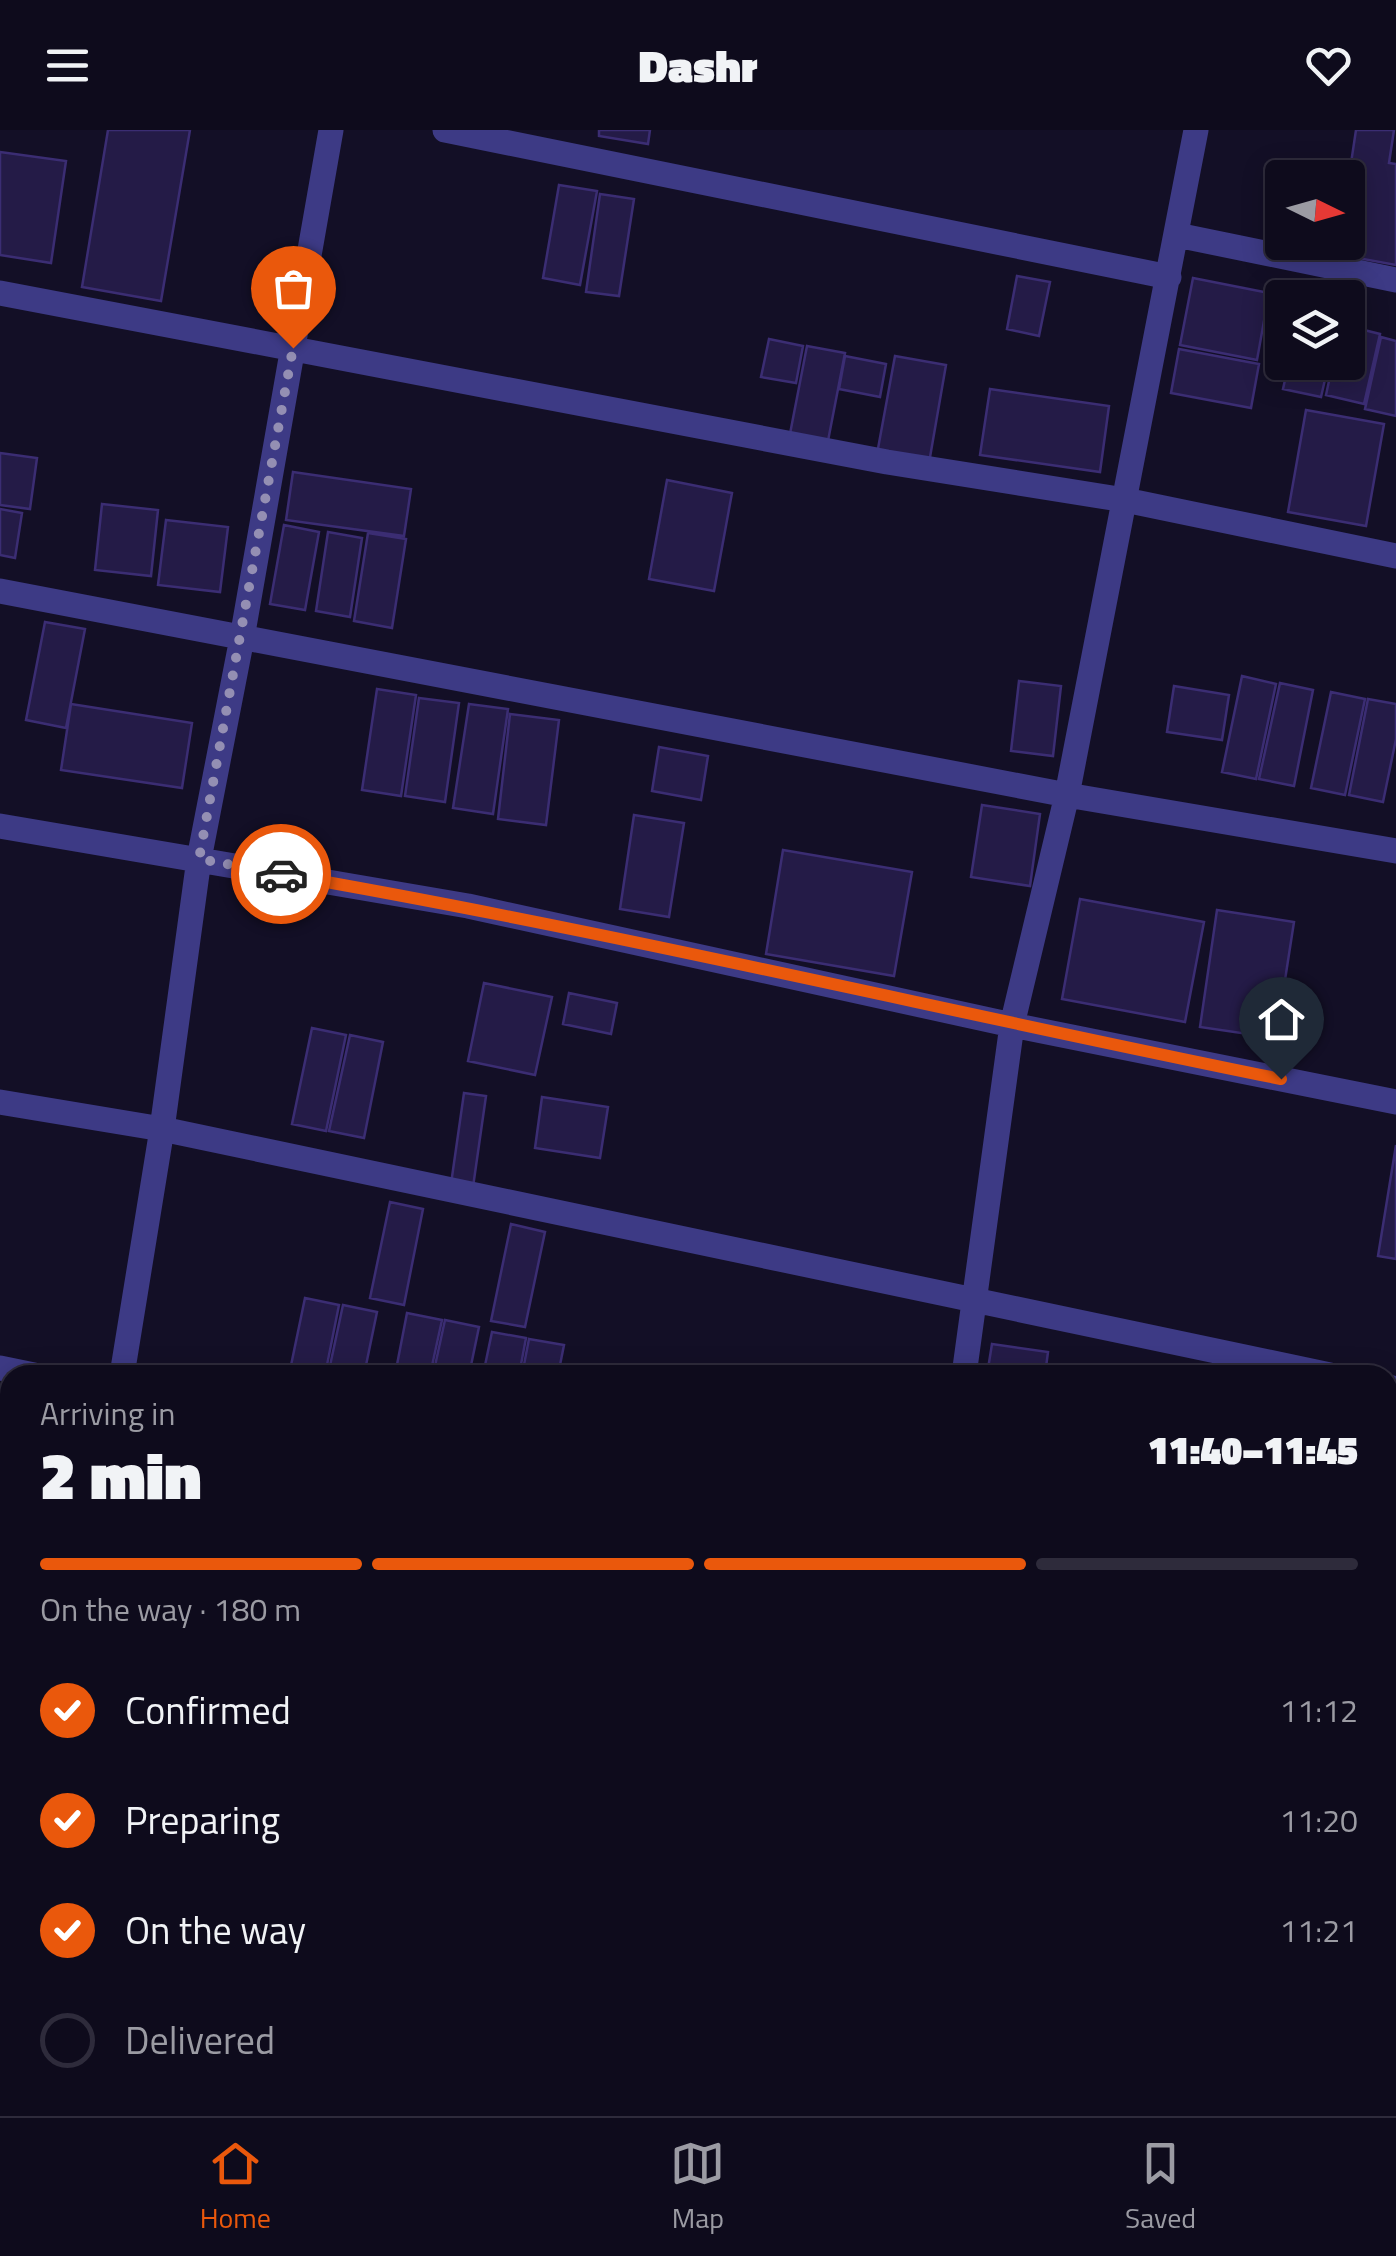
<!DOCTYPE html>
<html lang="en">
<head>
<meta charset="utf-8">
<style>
	:root { --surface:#0e0b1c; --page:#171425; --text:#f1f3f6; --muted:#9b9ba3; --line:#2e2b3b; --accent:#ea580c }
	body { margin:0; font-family:"Titillium Web",sans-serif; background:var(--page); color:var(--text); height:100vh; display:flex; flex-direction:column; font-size:38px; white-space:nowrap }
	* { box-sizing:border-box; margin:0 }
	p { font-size:32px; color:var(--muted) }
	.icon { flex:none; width:55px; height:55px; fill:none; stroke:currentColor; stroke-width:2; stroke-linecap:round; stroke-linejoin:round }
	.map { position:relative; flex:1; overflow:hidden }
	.sheet { position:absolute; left:0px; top:1235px; width:1398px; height:752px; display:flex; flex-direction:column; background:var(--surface); border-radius:30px 30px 0 0; box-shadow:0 5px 25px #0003,0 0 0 2px var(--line) }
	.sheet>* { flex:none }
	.needle { width:65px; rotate:95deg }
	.buttons { position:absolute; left:1265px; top:30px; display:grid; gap:20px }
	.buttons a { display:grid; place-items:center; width:100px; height:100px; border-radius:10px; background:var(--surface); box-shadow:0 5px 25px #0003,0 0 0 2px var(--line); font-size:50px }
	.pin { position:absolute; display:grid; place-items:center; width:85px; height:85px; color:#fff; margin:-102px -42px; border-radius:50% 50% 50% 0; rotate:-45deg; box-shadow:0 0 10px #0007 }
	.pin .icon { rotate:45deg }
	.courier { position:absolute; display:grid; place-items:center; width:100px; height:100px; margin:-50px; border:8px solid #ea580c; border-radius:50%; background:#fff; color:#222; box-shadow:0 2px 12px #0007 }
	.head em { font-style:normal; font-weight:800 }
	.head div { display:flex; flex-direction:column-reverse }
	.head { display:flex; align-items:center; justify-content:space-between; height:170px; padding:0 40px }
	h1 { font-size:65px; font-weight:800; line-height:75px }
	.bar { display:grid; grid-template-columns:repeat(4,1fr); gap:15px 10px; align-content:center; height:120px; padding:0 40px }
	.bar i { height:12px; border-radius:8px; background:var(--line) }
	.bar .active { background:var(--accent) }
	.bar p { grid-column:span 4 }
	ol { padding:0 40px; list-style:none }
	li { display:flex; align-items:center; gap:30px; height:110px }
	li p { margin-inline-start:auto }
	li .icon { padding:10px; border-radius:50%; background:var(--accent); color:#fff; stroke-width:4 }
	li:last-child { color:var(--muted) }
	li i { width:55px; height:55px; border:5px solid var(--line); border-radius:50% }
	header { display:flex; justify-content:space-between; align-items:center; height:130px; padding:0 40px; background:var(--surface); font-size:45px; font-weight:800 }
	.menu { display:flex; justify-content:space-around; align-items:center; height:140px; border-top:2px solid var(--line); background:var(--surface); font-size:28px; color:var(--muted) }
	.menu a { display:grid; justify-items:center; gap:5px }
	.menu .active { color:var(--accent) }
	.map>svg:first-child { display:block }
</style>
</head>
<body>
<header><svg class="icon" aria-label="menu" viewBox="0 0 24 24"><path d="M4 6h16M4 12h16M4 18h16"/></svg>Dashr<svg class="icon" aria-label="heart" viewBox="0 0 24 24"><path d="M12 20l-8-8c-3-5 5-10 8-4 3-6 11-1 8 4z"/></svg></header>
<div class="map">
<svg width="1396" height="1986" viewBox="0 0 1396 1986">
	<rect width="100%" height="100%" fill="#130f26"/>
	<path fill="#241b47" stroke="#3b2d73" stroke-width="2.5" d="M108 0H190L161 171 82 157Z
		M599 0H650L648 14 599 6Z
		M1356 0H1394L1389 33 1396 34V135L1336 124 1338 112H1348V53Z
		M0 22 66 31 51 133 0 125Z
		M559 55 597 61 580 155 543 148Z
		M600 64 634 69 619 166 586 162Z
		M1017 146 1050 152 1039 206 1007 199Z
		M1193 148 1269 163 1257 230 1180 215Z
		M1348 196 1380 204 1364 274 1326 265 1333 232H1348Z
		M1381 207 1396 211V286L1365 279Z
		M769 209 803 216 796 253 761 247Z
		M807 216 845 223 827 316 789 309Z
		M1179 219 1259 234 1251 278 1171 263Z
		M845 226 886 234 880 267 839 259Z
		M895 226 946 235 929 333 877 324Z
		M1289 232H1329L1321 267 1283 259Z
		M990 259 1109 276 1100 342 980 325Z
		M1306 280 1384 294 1366 396 1288 382Z
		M0 323 37 328 30 379 0 375Z
		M293 342 411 359 404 406 286 390Z
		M667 350 732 363 714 461 649 449Z
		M102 374 158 380 151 446 95 440Z
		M0 379 22 383 15 428 0 425Z
		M166 390 228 397 220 462 158 455Z
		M284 395 319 402 305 480 270 474Z
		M328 402 362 408 350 487 316 481Z
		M368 403 406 409 392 498 354 491Z
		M45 492 85 499 66 598 26 590Z
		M1242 546 1276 554 1256 649 1222 642Z
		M1019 551 1061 556 1053 626 1011 621Z
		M1280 553 1313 560 1294 656 1259 649Z
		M1174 556 1229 565 1222 610 1167 602Z
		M377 559 416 565 401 666 362 660Z
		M1331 562 1365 569 1345 665 1311 658Z
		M419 568 459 573 445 672 405 666Z
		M1368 569 1396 574V609L1383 672 1349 665Z
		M71 574 192 593 182 658 61 640Z
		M469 574 508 579 493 684 453 678Z
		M510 584 559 590 546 695 498 689Z
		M659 617 708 626 701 670 652 661Z
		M982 675 1040 684 1030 756 971 747Z
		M634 685 684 693 669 787 620 779Z
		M783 720 912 742 894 846 766 824Z
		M1080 769 1204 792 1185 892 1062 869Z
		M1217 780 1294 792 1276 908 1200 897Z
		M484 853 552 867 535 945 468 931Z
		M569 863 617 873 611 904 563 894Z
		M312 898 346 905 326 1001 292 994Z
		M350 905 383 912 364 1008 329 1001Z
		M464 963 486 966 472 1064 450 1061Z
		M542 967 608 977 600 1028 535 1018Z
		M1396 1015V1129L1378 1126Z
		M390 1072 423 1079 404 1175 370 1168Z
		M511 1094 545 1102 525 1197 491 1191Z
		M305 1168 339 1175 325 1245H289Z
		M343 1175 377 1182 364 1245H328Z
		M407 1183 442 1190 430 1245H395Z
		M445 1190 479 1197 469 1245H433Z
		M492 1202 526 1208 519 1245H483Z
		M529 1209 564 1215 558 1245H522Z
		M992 1214 1048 1222 1045 1245H987Z
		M104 1978H139L137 1986H102Z
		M144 1978H179L178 1986H143Z"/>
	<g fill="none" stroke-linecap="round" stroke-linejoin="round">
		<path stroke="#3d3a85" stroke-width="25" d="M445 0 1169 147
			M1177 105 1396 150
			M0 163 887 332 1125 370 1396 426
			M0 461 1067 665 1396 721
			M0 696 468 776 1012 895 1396 972
			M0 972 162 999 1330 1245
			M0 1238 34 1245
			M122 1245 162 999 199 729 242 508 331 0
			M964 1245 1012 895 1067 665 1196 0
			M1388 1257 1396 1259
			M1388 1494 1396 1496
			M0 1498 10 1500
			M1388 1775 1396 1777
			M0 1781 10 1783
			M1388 1880 1396 1870
			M0 1911 10 1861
			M1048 1978 1103 1986
			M393 1986 395 1978
			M1279 1986 1288 1978"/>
	</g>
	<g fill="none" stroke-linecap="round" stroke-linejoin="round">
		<path stroke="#948fb3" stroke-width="10" stroke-dasharray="0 18" d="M281 744 199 729 293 218"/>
		<path stroke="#ea580c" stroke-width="12" d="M281 744C616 802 948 882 1281 949"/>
	</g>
</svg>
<div class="buttons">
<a><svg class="needle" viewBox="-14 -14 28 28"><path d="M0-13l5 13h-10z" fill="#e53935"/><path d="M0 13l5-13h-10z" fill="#9b9ba3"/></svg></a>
<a><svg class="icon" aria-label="layers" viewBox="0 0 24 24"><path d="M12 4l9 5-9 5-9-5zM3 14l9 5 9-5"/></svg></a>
</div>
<div class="pin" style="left:293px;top:218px;background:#ea580c"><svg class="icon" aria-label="bag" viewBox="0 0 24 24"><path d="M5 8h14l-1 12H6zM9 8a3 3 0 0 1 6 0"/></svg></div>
<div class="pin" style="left:1281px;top:949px;background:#1f2937"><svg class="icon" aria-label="home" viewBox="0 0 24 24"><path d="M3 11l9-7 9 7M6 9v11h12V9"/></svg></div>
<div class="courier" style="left:281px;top:744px"><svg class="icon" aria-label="car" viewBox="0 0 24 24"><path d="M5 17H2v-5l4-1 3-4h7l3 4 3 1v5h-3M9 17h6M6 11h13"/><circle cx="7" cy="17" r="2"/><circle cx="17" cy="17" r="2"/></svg></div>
<section class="sheet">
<div class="head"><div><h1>2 min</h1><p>Arriving in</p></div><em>11:40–11:45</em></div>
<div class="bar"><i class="active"></i><i class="active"></i><i class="active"></i><i></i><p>On the way · 180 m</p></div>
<ol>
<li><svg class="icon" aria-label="check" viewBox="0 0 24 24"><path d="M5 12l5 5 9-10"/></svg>Confirmed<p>11:12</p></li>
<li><svg class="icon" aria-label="check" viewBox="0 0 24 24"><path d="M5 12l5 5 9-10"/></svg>Preparing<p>11:20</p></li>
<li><svg class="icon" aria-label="check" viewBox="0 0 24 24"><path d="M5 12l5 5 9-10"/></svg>On the way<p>11:21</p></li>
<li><i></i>Delivered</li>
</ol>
</section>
</div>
<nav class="menu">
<a class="active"><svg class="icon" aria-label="home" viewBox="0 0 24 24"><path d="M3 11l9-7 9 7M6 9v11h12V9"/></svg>Home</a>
<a><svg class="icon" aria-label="map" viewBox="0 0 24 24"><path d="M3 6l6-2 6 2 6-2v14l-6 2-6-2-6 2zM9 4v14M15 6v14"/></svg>Map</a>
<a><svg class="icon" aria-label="saved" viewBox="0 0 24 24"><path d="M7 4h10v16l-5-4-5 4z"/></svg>Saved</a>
</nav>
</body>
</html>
